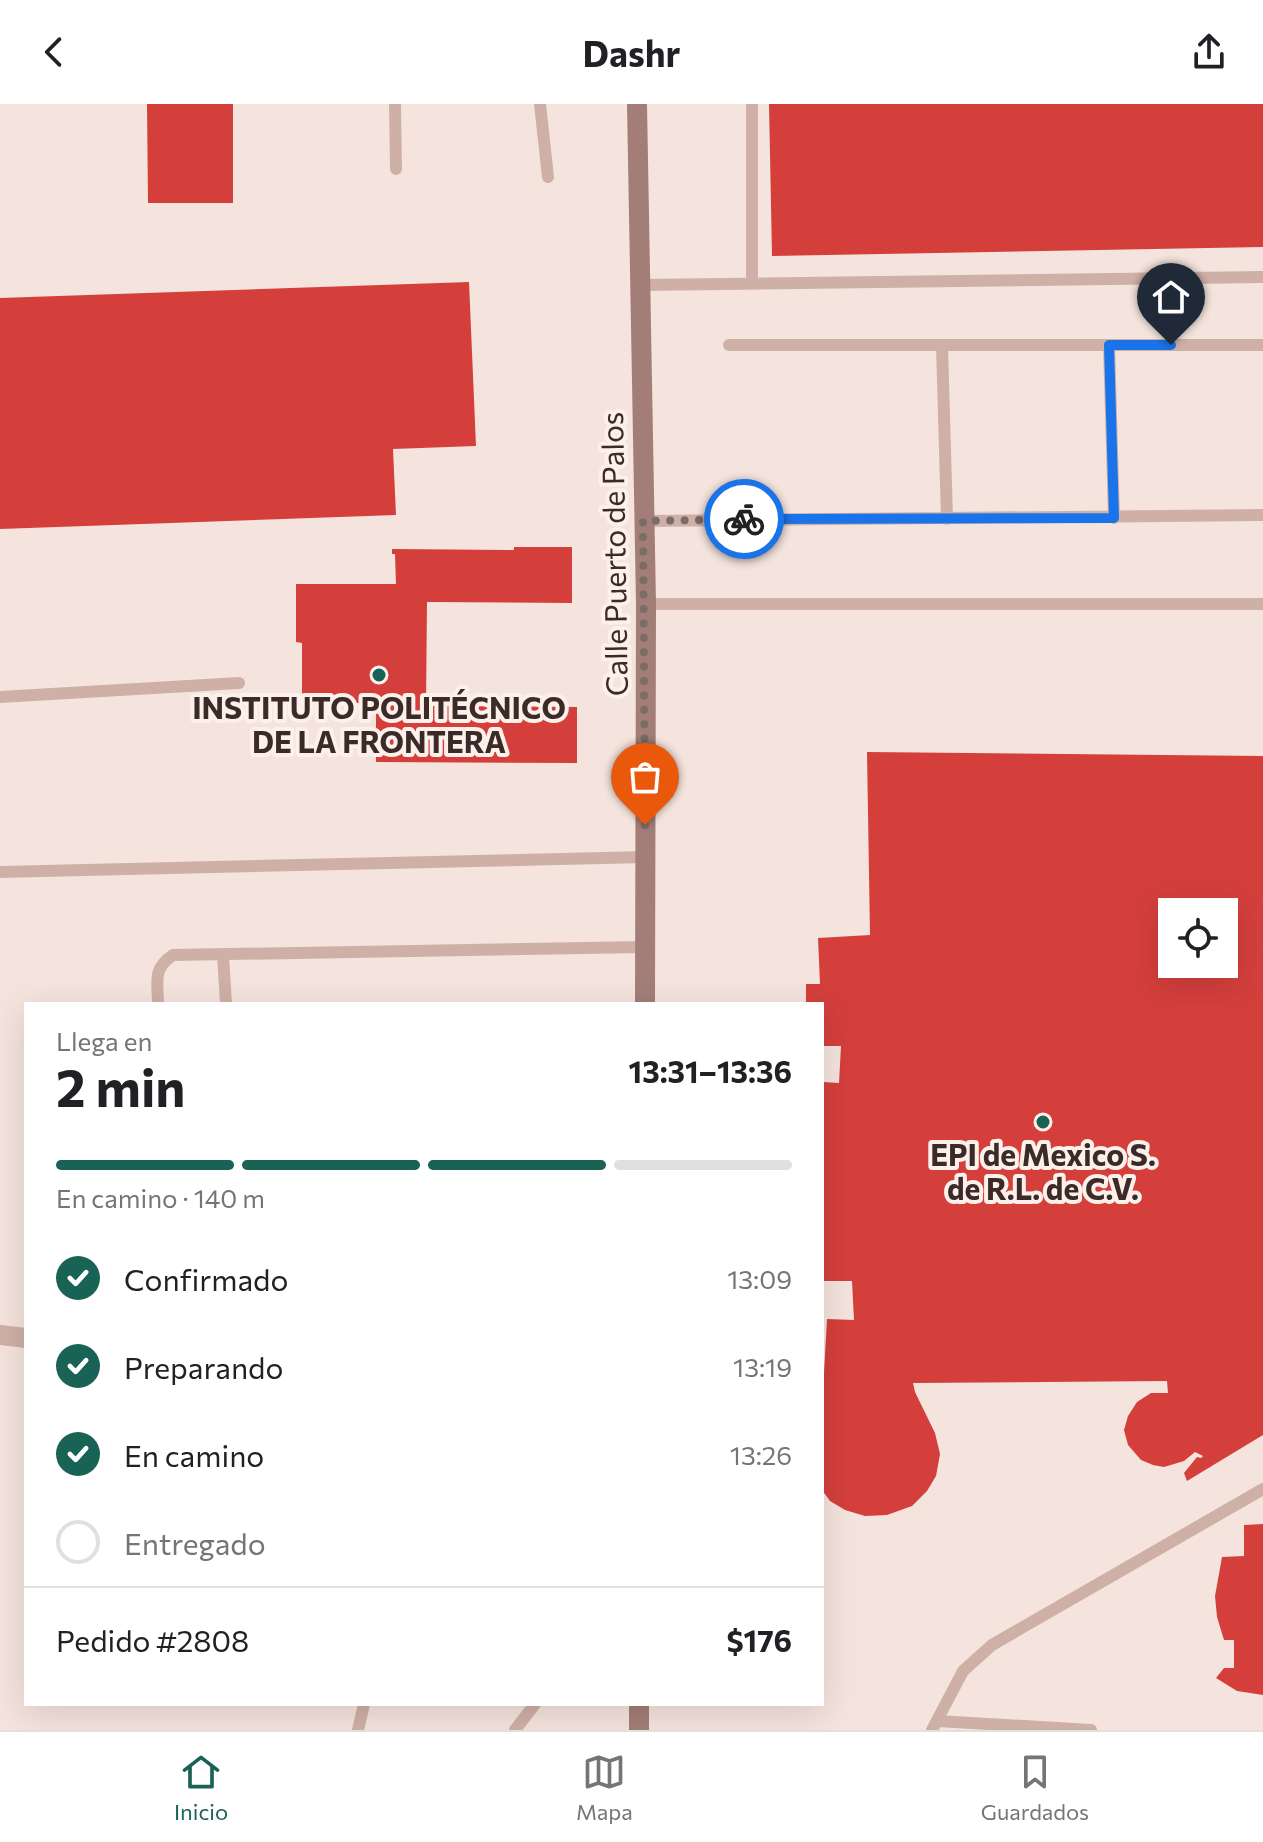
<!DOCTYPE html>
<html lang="es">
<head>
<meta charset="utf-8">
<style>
	:root { --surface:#fff; --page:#f2f2f2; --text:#202124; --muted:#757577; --line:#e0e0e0; --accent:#186256 }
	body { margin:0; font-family:Commissioner,sans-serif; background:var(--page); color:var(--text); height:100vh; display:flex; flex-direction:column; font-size:30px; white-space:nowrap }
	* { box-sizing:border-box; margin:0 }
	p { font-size:26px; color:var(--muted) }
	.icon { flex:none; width:44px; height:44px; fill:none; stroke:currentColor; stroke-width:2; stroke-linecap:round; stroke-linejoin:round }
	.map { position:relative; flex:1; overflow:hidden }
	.side { position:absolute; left:24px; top:898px; width:800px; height:704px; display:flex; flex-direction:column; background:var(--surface); border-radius:0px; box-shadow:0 8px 32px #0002 }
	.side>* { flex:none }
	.controls { position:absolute; left:1158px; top:794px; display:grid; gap:16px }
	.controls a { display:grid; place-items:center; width:80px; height:80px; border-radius:0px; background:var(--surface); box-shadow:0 8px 32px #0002; font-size:40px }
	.pin { position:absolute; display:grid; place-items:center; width:68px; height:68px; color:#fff; margin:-82px -34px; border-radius:50% 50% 50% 0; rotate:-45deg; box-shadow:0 0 8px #0007 }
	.pin .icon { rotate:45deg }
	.courier { position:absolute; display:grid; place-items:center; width:80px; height:80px; margin:-40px; border:6px solid #1a73e8; border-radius:50%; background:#fff; color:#222; box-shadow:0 2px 10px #0007 }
	.head em { font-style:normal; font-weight:700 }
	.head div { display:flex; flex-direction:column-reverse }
	.head { display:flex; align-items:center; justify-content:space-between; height:136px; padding:0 32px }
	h1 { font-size:52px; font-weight:700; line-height:60px }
	.bar { display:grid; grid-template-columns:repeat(4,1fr); gap:12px 8px; align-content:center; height:96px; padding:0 32px }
	.bar i { height:10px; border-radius:6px; background:var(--line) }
	.bar .on { background:var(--accent) }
	.bar p { grid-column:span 4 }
	.line { display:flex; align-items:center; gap:20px; padding:0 32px; border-top:2px solid var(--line) }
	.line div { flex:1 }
	ol { padding:0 32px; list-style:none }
	li { display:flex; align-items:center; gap:24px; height:88px }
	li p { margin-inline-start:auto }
	li .icon { padding:8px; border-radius:50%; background:var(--accent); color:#fff; stroke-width:4 }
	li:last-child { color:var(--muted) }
	li i { width:44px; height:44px; border:4px solid var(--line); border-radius:50% }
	header { display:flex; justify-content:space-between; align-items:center; height:104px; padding:0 32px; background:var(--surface); font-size:36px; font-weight:700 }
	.tabs { display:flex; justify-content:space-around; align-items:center; height:112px; border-top:2px solid var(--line); background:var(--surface); font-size:22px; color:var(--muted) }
	.tabs a { display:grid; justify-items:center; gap:4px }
	.tabs .on { color:var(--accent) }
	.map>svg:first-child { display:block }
</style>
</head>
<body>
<header><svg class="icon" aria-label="back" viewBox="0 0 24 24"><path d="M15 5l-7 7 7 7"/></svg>Dashr<svg class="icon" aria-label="share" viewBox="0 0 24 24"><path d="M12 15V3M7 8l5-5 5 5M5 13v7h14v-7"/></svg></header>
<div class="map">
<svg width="1263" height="1626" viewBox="0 0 1263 1626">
	<rect width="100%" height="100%" fill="#f5e4dd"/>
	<path fill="#d43f3c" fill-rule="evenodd" d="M147 0H233V99H148Z
		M769 0H1263V143L772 152Z
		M469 178 476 342 393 345 396 411 0 425V194Z
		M514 443H572V499L427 498 426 602 577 603V659L376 658V599H302V539L296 538V480H396L395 450H392V445L514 446Z
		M867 648 1263 652V1331L1187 1377 1184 1369 1197 1353 1201 1354 1203 1352 1195 1348 1184 1357 1164 1363 1153 1361 1141 1356 1128 1341 1124 1326 1128 1312 1137 1298 1151 1289H1168L1167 1277 913 1279 915 1288 935 1329 940 1350 936 1372 927 1387 912 1402 887 1411 865 1412 845 1406 830 1397 822 1386V1305L827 1215 854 1216 852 1177H822L823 978 839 979 841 942H822V900H806V880H820L818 834 870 831ZM1172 808H1224V860H1172Z
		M1263 1420V1591L1237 1587 1216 1574 1224 1564H1234V1536H1224L1217 1513 1215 1492 1222 1453 1244 1452V1421Z"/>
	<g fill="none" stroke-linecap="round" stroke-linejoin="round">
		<path stroke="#cfb0a7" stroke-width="12" d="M395 0 396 65
			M540 0 548 73
			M752 179V0
			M640 181 1263 173
			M729 241H1263
			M1109 241 1114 414
			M942 242 947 415
			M643 417 1263 411
			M646 500H1263
			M0 593 239 579
			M0 768 645 753
			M223 851 226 900
			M158 900C158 878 152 865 173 851L645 843
			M937 1617 1091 1626
			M358 1626 364 1600
			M515 1626 535 1600
			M932 1626 963 1567 992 1541 1263 1385"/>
		<path stroke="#cfb0a7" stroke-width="20" d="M0 1231 26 1234"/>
		<path stroke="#a37e78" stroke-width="20" d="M637 0 646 500 645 900
			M639 1626V1600"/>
	</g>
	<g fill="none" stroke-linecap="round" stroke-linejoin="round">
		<path stroke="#7c6b67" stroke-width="8" stroke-dasharray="0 14.4" d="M645 721 643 417 744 415"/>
		<path stroke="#1a73e8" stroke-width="10" d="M744 415 1114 414 1109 241H1171"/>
	</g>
	<g fill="#186256" stroke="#fcf0ea" stroke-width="3">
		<circle cx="379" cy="571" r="8"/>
		<circle cx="1043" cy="1018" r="8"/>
	</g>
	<g text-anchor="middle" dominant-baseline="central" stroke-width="8" stroke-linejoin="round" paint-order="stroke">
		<g font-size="30" fill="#3b2a28" stroke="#fcf0ea">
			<text transform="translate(613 450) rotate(-91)">Calle Puerto de Palos</text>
		</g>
		<g font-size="30" font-weight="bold" fill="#3b2a28" stroke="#fcf0ea">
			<text x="379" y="602">INSTITUTO POLITÉCNICO<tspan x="379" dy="34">DE LA FRONTERA</tspan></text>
			<text x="1043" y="1049">EPI de Mexico S.<tspan x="1043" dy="34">de R.L. de C.V.</tspan></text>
		</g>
	</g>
</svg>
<div class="controls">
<a><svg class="icon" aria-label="locate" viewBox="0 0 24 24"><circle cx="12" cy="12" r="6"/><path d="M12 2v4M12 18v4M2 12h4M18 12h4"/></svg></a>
</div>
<div class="pin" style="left:645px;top:721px;background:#ea580c"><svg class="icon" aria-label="bag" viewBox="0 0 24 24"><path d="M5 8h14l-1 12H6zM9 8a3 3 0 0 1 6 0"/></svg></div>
<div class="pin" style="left:1171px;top:241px;background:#1f2937"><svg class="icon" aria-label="home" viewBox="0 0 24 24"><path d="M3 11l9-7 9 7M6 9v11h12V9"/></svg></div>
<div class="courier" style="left:744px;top:415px"><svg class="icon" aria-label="bike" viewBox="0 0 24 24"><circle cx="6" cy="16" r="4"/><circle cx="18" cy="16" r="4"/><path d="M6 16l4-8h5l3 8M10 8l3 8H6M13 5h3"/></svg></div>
<section class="side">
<div class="head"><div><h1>2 min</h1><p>Llega en</p></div><em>13:31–13:36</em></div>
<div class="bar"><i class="on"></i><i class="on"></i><i class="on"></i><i></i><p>En camino · 140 m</p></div>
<ol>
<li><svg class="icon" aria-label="check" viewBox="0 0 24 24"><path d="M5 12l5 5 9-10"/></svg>Confirmado<p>13:09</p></li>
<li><svg class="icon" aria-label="check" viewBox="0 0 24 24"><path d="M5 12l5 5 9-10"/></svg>Preparando<p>13:19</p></li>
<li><svg class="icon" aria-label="check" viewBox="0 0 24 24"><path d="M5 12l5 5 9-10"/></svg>En camino<p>13:26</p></li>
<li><i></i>Entregado</li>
</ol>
<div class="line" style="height:104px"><div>Pedido #2808</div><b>$176</b></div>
</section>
</div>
<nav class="tabs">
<a class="on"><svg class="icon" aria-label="home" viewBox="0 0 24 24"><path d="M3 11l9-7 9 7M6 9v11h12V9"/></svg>Inicio</a>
<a><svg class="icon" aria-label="map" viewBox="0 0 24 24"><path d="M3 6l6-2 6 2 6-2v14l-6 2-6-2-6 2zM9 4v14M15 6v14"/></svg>Mapa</a>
<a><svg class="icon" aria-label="saved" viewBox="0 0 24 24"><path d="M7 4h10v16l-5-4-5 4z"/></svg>Guardados</a>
</nav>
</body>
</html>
